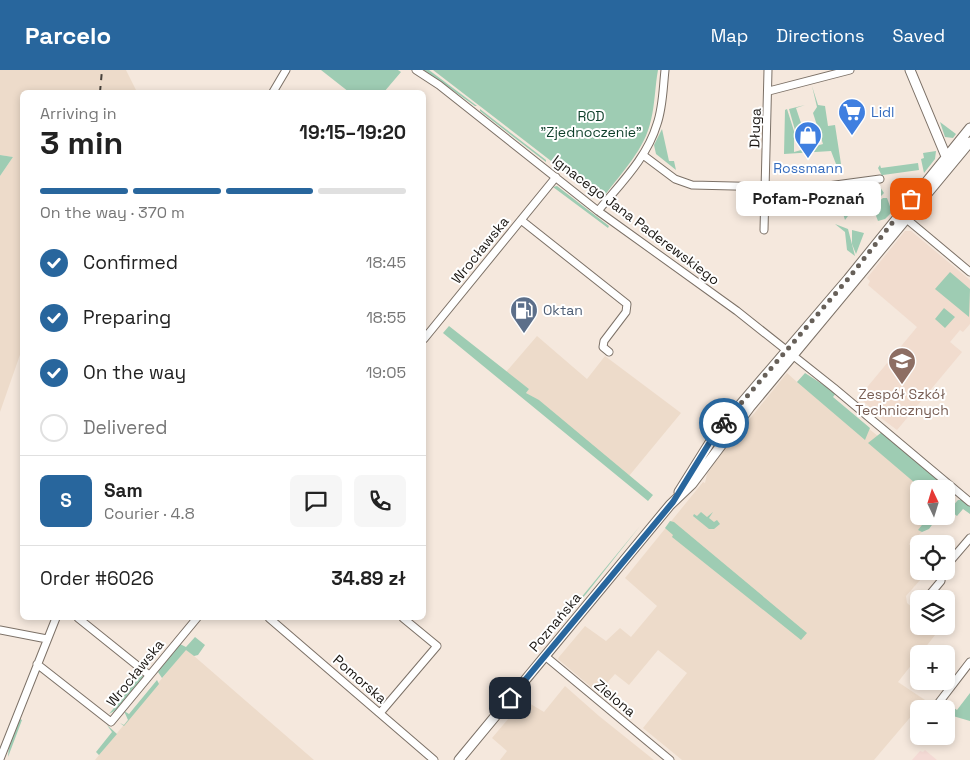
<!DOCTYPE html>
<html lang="en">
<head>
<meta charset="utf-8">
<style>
	:root { --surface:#fff; --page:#f6f6f6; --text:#222; --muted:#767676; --line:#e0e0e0; --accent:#28669d }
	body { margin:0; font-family:"Space Grotesk",sans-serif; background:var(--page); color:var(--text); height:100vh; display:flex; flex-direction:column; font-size:19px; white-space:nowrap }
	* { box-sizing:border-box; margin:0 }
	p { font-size:16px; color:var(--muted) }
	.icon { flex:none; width:28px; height:28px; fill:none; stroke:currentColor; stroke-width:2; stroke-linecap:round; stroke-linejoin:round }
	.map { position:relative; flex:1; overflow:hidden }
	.panel { position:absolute; left:20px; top:20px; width:406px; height:530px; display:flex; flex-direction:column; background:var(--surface); border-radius:8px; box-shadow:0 2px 8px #0003 }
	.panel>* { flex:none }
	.needle { width:32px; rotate:356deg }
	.fabs { position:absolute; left:910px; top:410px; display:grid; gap:10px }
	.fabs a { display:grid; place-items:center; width:45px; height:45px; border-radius:8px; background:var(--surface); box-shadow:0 2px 8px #0003; font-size:25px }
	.pin { position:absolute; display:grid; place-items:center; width:42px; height:42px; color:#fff; margin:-21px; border-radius:10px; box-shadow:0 2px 8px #0006 }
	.courier { position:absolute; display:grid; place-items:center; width:50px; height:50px; margin:-25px; border:4px solid #28669d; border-radius:50%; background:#fff; color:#222; box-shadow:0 1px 6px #0007 }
	.bubble { position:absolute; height:35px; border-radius:8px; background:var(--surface); box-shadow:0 2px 8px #0003; font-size:16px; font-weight:800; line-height:35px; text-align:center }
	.overview em { font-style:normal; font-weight:800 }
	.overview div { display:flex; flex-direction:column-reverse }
	.overview { display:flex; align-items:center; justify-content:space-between; height:85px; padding:0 20px }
	h1 { font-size:32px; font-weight:800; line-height:38px }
	.bar { display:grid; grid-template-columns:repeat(4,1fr); gap:8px 5px; align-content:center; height:60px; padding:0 20px }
	.bar i { height:6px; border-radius:4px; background:var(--line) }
	.bar .active { background:var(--accent) }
	.bar p { grid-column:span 4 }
	.line { display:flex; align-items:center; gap:12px; padding:0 20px; border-top:1px solid var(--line) }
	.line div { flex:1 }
	.round { display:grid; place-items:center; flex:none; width:52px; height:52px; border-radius:8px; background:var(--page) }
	ol { padding:0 20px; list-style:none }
	li { display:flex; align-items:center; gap:15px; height:55px }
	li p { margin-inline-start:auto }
	li .icon { padding:5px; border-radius:50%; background:var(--accent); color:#fff; stroke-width:4 }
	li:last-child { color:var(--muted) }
	li i { width:28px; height:28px; border:2px solid var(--line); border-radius:50% }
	header { display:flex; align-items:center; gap:30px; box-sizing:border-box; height:70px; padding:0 25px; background:var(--accent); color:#fff }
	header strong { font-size:24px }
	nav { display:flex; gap:28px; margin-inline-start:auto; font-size:18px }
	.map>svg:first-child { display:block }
</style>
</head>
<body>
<header>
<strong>Parcelo</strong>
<nav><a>Map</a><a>Directions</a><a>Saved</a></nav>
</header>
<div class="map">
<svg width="970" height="690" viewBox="0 0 970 690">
	<rect width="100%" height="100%" fill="#f5e8dd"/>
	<path fill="#eddbca" d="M0 0H126L137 22H22V279L0 342V106L13 87 0 85Z
		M537 266 587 309 605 286 681 343 629 406 575 363 540 331 526 323 529 319 506 302Z
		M787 303 797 312 803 306 944 419H919V446H933L922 462 909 474 919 485V501H928L906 526 907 533 919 543V556H935L939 560 898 612 925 630 874 690H682L643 658 687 603 658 580 629 615 615 604 598 623 558 589 559 587 585 556 606 571 620 558 631 567 657 536 625 508 703 412 705 413 707 404 718 388Z
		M186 579 314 690H95Z
		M565 616 599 646 654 690H500L507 681 492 668 524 630 544 642Z"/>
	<path fill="#f1dcce" d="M905 161H911L970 210V254L963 262 960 260 950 272 962 282 897 360 881 348 883 344 876 339 874 341 859 327 917 257 868 215 870 211 867 208Z"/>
	<path fill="#f4dad5" d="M925 680 937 690H912L920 681 923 682Z"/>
	<path fill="#9eccb3" d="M321 0H398L401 2 384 22H349Z
		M424 0H429L477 36H475Z
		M433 0H658C655 16 655 34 651 50 645 79 622 102 605 125L599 128Z
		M812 16 818 35 825 36 828 56 835 55 841 94H836L831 81 784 84 785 40 787 39 794 61V82L823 74 813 43 817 37Z
		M805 35 796 38 809 77 805 78 799 74 789 39Z
		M480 39 546 90V92L480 41Z
		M940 52 956 64 953 68 945 67Z
		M662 59 669 91H674L676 100 656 84 654 75Z
		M936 81 935 89 924 103 921 89 924 88 923 83Z
		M0 85 13 87 0 106Z
		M918 93 919 100 883 105 884 110 878 98 880 95 881 98Z
		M876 115 880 117 884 123 878 129 873 127 869 131 862 125 847 119Z
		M557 116 609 156 608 158 553 117Z
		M847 121 842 140 851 142 845 150 841 137Z
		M883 128H887L892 142 885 149 878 151 873 138 878 137 879 131Z
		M835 154 848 159 855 186 847 180 845 162Z
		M852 160 864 163 856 184 852 174Z
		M950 202 970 219 969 247 935 219Z
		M944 238 955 247 945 258 935 249Z
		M449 256 529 319 526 323 539 330 653 425 648 431 443 263Z
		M805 303 836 323 833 327 870 358 865 370 797 312Z
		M882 362 950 419 951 428 946 436V419H922L868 373Z
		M958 430H962L970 435V444L963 439 957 446 949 440Z
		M701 442 707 447 713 442 709 448 714 452 717 450 720 454 714 459H709L693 446 694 444 697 446Z
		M929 446H937V448L929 459 922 462 918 460Z
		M670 451 674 452 807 563 801 570 672 467 673 465 665 458Z
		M640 456 586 524 561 552Z
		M195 567 205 575 198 585 194 586 186 580 162 608 158 602 171 582 180 574 186 577Z
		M140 606H143V610L120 638 109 644Z
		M157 610 159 614 124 656 120 653 124 655 128 650 124 641 129 644Z
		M970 623V651L946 644 951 636 957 640Z
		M20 649 22 650 8 687 9 675Z
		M107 655 117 664 99 685 96 682 112 662Z"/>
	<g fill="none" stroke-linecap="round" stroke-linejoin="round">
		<g stroke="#7c7167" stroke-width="9">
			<path id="minor" d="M416 0 439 15 598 141 737 241 834 318 970 432
				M769 21 850 0
				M273 22 286 0
				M643 85 675 109 692 115 813 118 880 109
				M598 141C620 114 647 88 657 54 663 37 663 18 665 0
				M903 146 970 202
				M521 150 627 234 626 242 604 271 603 277 609 282
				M764 160 768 0
				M424 269 556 107
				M946 496 970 468
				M926 529 941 511 942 501
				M918 538H919
				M78 548 149 605
				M269 548 434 690
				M0 560 47 569
				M545 586 670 690
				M37 594 111 652 197 548
				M934 639 970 592
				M380 643 437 576 403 548
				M0 689 56 548"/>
		</g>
		<g stroke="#7c7167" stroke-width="11">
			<path id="major" d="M910 0 945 84 950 88
				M679 422 716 363 848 209 970 58
				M459 690 670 435 692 414 750 337 970 72"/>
		</g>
		<use href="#minor" stroke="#fff" stroke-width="7"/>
		<use href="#major" stroke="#fff" stroke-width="9"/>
		<path stroke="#47413b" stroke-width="2" stroke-dasharray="6 6" stroke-linecap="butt" d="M100 22 102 0"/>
	</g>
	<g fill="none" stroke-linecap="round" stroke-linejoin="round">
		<path stroke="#676059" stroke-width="5" stroke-dasharray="0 9" d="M724 353 848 209 911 129"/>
		<path stroke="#28669d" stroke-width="6" d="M510 628 673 432 713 367 724 353"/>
	</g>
	<defs>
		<g id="supermarket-pin" transform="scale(1.4375)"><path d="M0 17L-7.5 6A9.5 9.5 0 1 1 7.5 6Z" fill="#3f7fe0" stroke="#fff"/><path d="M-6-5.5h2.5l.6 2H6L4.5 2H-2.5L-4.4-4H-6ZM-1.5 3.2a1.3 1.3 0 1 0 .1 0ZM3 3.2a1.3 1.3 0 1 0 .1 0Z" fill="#fff"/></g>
		<g id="shop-pin" transform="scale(1.4375)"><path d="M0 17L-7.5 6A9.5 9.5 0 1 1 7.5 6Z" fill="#3f7fe0" stroke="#fff"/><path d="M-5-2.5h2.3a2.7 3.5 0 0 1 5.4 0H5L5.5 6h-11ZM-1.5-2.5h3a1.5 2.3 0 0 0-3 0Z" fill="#fff"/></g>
		<g id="fuel-pin" transform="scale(1.4375)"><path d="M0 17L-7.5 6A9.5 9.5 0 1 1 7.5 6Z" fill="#5c6f8a" stroke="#fff"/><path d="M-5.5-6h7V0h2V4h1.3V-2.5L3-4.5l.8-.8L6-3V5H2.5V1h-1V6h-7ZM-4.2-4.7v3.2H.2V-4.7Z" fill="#fff"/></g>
		<g id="school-pin" transform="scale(1.4375)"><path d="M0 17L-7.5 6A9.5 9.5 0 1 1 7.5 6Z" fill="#8d6e63" stroke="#fff"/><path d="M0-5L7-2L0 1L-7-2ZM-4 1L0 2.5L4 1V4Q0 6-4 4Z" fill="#fff"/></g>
	</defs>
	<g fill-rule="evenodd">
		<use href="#supermarket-pin" x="852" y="42"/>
		<use href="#shop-pin" x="808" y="65"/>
		<use href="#fuel-pin" x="524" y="240"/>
		<use href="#school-pin" x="902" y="291"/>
	</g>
	<g text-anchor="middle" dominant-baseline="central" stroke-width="4" stroke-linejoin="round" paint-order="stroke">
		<g font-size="14" fill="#366cbe" stroke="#fff" text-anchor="start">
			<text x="871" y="42">Lidl</text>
			<text x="808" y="98" text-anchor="middle">Rossmann</text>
		</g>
		<g font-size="14" fill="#0d3f2a" stroke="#fff">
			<text x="591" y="46">ROD<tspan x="591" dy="16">"Zjednoczenie"</tspan></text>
		</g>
		<g font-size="14" fill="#1a1612" stroke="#fff">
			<text transform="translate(755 58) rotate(-88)">Długa</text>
			<text transform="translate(636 150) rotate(37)">Ignacego Jana Paderewskiego</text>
			<text transform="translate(480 180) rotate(-51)">Wrocławska</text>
			<text transform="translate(555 552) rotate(-50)">Poznańska</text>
			<text transform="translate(135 603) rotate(-51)">Wrocławska</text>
			<text transform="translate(360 609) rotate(41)">Pomorska</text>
			<text transform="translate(615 628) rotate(40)">Zielona</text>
		</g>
		<g font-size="14" fill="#4e5e75" stroke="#fff" text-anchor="start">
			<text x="543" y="240">Oktan</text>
		</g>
		<g font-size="14" fill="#785e54" stroke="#fff">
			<text x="902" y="324">Zespół Szkół<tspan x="902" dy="16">Technicznych</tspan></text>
		</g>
	</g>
</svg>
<div class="fabs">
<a><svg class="needle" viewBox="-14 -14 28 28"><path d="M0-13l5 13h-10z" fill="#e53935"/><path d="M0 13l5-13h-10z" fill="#767676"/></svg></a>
<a><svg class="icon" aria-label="locate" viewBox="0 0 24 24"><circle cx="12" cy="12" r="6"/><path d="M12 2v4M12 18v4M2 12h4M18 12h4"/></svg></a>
<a><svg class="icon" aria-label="layers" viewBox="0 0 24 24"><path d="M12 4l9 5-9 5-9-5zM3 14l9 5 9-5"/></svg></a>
<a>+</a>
<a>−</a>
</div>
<div class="pin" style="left:911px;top:129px;background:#ea580c"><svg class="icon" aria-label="bag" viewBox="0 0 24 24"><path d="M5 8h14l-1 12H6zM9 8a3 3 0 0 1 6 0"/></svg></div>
<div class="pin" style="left:510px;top:628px;background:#1f2937"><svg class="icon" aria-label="home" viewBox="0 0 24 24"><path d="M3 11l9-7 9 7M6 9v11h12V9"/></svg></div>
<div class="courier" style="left:724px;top:353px"><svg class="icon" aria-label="bike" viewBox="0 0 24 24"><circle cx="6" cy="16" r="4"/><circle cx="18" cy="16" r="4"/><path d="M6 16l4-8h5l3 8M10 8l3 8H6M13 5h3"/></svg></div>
<div class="bubble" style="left:736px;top:111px;width:145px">Pofam-Poznań</div>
<section class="panel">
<div class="overview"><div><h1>3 min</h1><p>Arriving in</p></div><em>19:15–19:20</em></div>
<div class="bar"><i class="active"></i><i class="active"></i><i class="active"></i><i></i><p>On the way · 370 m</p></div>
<ol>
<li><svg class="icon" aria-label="check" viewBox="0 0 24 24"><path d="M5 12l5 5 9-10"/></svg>Confirmed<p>18:45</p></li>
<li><svg class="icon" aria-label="check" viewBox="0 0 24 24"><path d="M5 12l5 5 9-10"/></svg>Preparing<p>18:55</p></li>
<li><svg class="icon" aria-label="check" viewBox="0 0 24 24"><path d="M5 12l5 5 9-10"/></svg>On the way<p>19:05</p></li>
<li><i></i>Delivered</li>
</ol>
<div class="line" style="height:90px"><b class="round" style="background:var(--accent);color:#fff">S</b><div><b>Sam</b><p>Courier · 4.8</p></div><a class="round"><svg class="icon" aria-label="chat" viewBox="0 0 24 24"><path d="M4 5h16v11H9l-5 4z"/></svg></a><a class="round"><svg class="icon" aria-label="phone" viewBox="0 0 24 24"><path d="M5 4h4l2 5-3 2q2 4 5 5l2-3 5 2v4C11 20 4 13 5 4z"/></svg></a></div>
<div class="line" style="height:65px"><div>Order #6026</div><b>34.89 zł</b></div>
</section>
</div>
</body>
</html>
